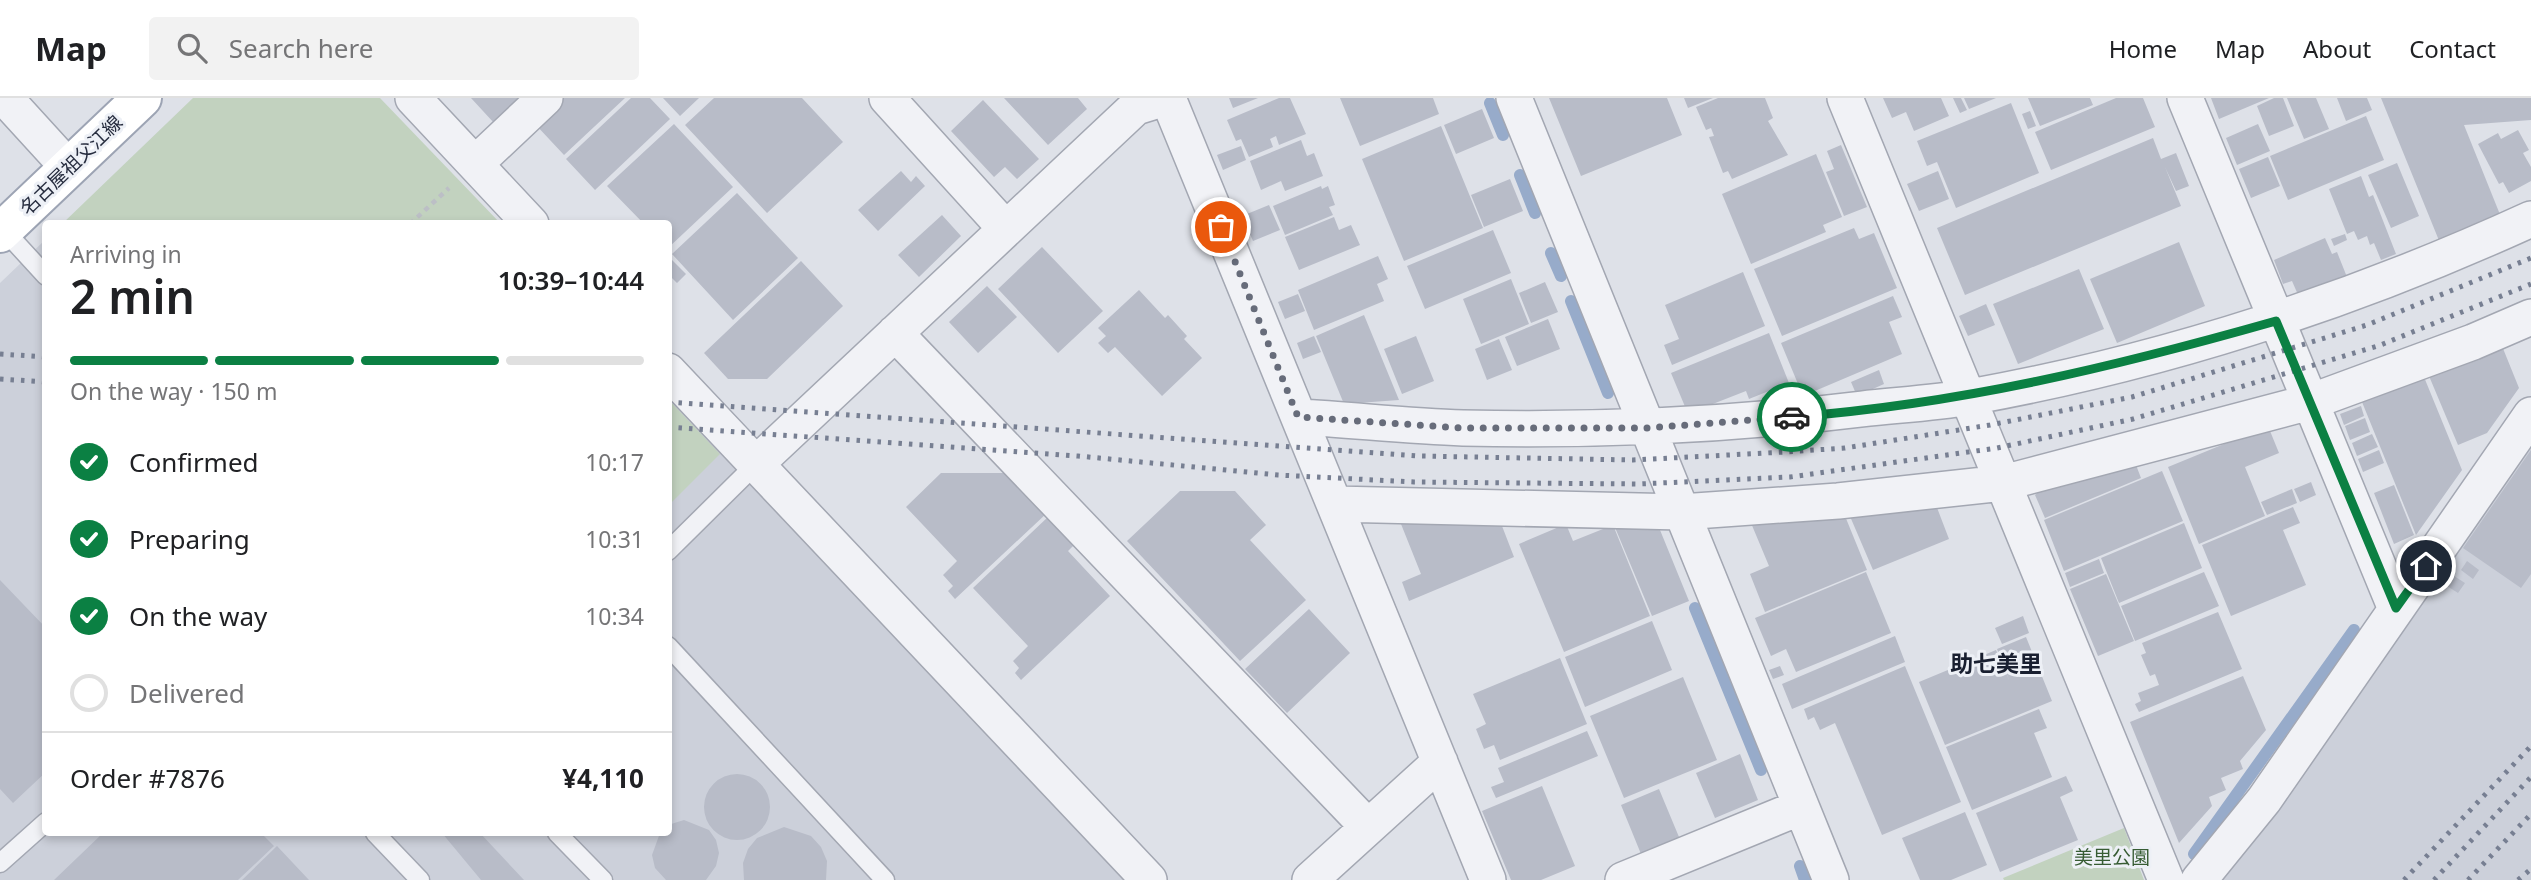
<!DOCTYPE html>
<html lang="en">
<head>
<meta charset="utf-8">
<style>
	:root { --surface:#fff; --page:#f2f2f2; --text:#202124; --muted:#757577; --line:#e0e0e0; --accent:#0b8043 }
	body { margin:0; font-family:"Noto Sans","Noto Sans JP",sans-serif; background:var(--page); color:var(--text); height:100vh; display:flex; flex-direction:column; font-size:26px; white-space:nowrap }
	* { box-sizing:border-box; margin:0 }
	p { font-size:23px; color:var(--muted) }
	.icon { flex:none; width:38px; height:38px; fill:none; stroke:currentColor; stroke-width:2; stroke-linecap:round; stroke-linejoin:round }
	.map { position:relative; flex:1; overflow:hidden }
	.drawer { position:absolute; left:42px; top:122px; width:630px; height:616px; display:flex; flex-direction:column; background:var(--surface); border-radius:7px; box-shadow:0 4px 10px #0003 }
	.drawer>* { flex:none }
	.pin { position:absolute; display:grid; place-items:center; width:60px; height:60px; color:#fff; margin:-30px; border:4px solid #fff; border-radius:50%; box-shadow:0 2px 7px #0007 }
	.courier { position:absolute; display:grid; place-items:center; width:70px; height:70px; margin:-35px; border:5px solid #0b8043; border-radius:50%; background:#fff; color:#222; box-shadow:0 2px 9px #0007 }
	.headline em { font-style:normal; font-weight:600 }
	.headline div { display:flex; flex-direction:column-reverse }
	.headline { display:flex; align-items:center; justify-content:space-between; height:119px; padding:0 28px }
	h1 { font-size:46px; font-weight:600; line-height:52px }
	.bar { display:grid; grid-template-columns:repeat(4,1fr); gap:10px 7px; align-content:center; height:84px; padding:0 28px }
	.bar i { height:9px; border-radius:5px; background:var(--line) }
	.bar .selected { background:var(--accent) }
	.bar p { grid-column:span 4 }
	.line { display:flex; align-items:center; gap:18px; padding:0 28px; border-top:2px solid var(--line) }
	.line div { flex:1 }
	ol { padding:0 28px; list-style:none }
	li { display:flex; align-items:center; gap:21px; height:77px }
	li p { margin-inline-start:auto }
	li .icon { padding:7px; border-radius:50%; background:var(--accent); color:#fff; stroke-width:4 }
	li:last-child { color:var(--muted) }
	li i { width:38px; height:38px; border:4px solid var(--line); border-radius:50% }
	header { display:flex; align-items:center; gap:42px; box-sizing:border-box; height:98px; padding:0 35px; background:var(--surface); border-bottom:2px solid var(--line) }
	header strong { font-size:33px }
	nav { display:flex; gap:38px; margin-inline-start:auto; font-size:24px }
	.search { width:490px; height:63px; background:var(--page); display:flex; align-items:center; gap:18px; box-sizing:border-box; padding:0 24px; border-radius:7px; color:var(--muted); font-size:26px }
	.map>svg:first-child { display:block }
</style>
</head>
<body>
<header>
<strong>Map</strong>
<div class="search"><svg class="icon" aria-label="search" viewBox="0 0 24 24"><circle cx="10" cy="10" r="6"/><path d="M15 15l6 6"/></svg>Search here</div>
<nav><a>Home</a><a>Map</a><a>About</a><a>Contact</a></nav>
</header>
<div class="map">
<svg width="2531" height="782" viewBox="0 0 2531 782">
	<rect width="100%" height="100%" fill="#dee1e8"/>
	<path fill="#ccd0da" d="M45 142 46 735H668L669 302 1126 782H0V185Z
		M2531 342V782H2214Z"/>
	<path fill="#c2d2bf" d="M193 0H380L501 126H62Z
		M669 302 720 356 669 407Z
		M2124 730 2144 782H2004L2003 780Z"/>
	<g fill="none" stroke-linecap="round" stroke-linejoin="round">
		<path stroke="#97abca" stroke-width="12" d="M1490 5 1503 37
			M1520 77 1535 115
			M1551 155 1561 178
			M1571 203 1608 295
			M1695 510 1761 672
			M2194 756 2354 532
			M1800 768 1805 782"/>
	</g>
	<path fill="#b8bcc8" d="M471 0H520L494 25Z
		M563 0H625L564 57 535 26Z
		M631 0H650L670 21 595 92 566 61Z
		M663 0H699L680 18Z
		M714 0H802L843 44 767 115 685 27Z
		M1004 0H1078L1087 11 1048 47Z
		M1229 0H1258L1233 10Z
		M1279 0H1290L1306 36 1279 47 1276 38 1270 41 1273 49 1249 59 1241 41 1236 43 1227 22Z
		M1340 0H1433L1439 16 1360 48Z
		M1549 0H1667L1682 37 1581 78Z
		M1684 0H1713L1688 10Z
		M1718 0H1765L1773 20 1768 23 1788 57 1732 81 1728 73 1723 75 1709 39 1714 38 1711 30 1706 32 1696 9Z
		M1883 0H1941L1949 18 1914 33 1906 14 1892 20Z
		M1953 0H1961L1967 12 1960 15Z
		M1964 0H1996L1969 11Z
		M2028 0H2090L2093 7 2040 28Z
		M2116 0H2143L2155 29 2051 72 2035 34Z
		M2211 0H2269L2219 21Z
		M2274 0H2283L2294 28 2269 38 2257 8Z
		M2287 0H2316L2329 31 2304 41Z
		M2337 0H2367L2372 12 2346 23Z
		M2381 0H2531V22L2464 27 2501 119 2440 145Z
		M983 2 1039 61 1017 81 1005 69 994 79 951 33Z
		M2011 5 2039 75 1956 110 1937 64 1927 68 1917 43Z
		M1482 11 1494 40 1456 56 1444 27Z
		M2030 13 2036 28 2028 31 2022 16Z
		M2366 18 2384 62 2288 102 2270 58Z
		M674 26 733 89 668 150V126H644L607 88Z
		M2258 26 2270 53 2237 67 2226 40Z
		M1441 28 1483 130 1404 163 1362 61Z
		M2518 32 2529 52 2523 55 2531 69V83L2509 95 2503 84 2499 86 2478 46 2498 35 2501 41Z
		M2153 40 2161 61 2176 55 2189 88 2176 93 2165 69 2181 108 1965 197 1937 130Z
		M1301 42 1307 58 1314 55 1323 78 1285 93 1281 83 1261 92 1250 63Z
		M1841 47 1867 109 1844 118 1826 74 1834 71 1827 53Z
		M1241 48 1246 62 1223 72 1217 57Z
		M1816 56 1842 119 1823 127 1826 134 1751 166 1722 96Z
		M2268 59 2280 88 2251 100 2239 71Z
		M2397 65 2419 118 2391 130 2368 77Z
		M901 73 911 84 916 78 925 88 878 133 858 112Z
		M1938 73 1949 101 1919 113 1907 86Z
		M2361 78 2369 99 2373 97 2396 156 2381 162 2374 145 2370 147 2367 138 2358 142 2354 133 2347 136 2329 91Z
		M1510 81 1523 113 1484 129 1471 97Z
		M1321 88 1322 91 1328 88 1335 107 1329 109 1333 117 1285 137 1273 108Z
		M737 95 798 160 733 222 672 156Z
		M1269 107 1280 132 1253 143 1242 118Z
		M942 117 961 138 919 179 898 157Z
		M1334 119 1339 132 1351 127 1360 147 1299 172 1285 139Z
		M1854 130 1859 141 1874 135 1897 190 1782 238 1754 171Z
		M1493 132 1511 175 1425 211 1407 168Z
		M2345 136 2347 142 2334 148 2331 141Z
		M2325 140 2332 156 2337 154 2347 179 2299 199 2292 183 2283 186 2274 162Z
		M2179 144 2205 208 2117 245 2090 181Z
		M1042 149 1103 213 1058 255 998 191Z
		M668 158 686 176 677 185 668 176Z
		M1378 158 1388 181 1377 186 1384 203 1314 232 1298 192Z
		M801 163 843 208 767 281H728L704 255Z
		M2079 171 2104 231 2018 266 1993 206Z
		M1743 174 1765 228 1672 267 1664 247 1679 241 1665 207Z
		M1511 181 1529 226 1481 246 1463 201Z
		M1545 184 1558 214 1531 225 1519 195Z
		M987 188 1017 219 978 255 949 224Z
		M1139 192 1165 220 1168 217 1187 238 1184 241 1202 260 1162 298 1115 249 1108 255 1098 245 1106 238 1098 230Z
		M1298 196 1305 213 1285 221 1278 204Z
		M1893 198 1902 219 1889 224 1902 256 1803 298 1781 245Z
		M1986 206 1995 227 1968 238 1959 218Z
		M1364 217 1399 302 1344 306 1316 238Z
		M1548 221 1560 251 1517 268 1505 239Z
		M1769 235 1789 285 1749 301 1746 293 1705 309 1686 311 1671 275Z
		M1314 238 1321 254 1303 261 1297 245Z
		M1416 238 1434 283 1402 296 1384 251Z
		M1499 241 1512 272 1487 282 1475 251Z
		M2502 248 2519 290 2487 335 2458 347 2429 278Z
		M1879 272 1884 286 1857 298 1851 284Z
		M2424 279 2462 372 2416 437 2362 304Z
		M2361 308 2364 318 2344 327 2340 316Z
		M2365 320 2370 334 2350 342 2345 328Z
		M2268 328 2279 355 2245 369 2265 418 2199 446 2168 369Z
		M2372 336 2378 349 2357 358 2352 345Z
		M2379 352 2384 365 2363 374 2358 361Z
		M2531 352V476L2521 490 2463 450Z
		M2136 367 2141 380 2045 420 2035 397 2047 385Z
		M2162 373 2183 423 2064 473 2044 422Z
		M941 375H1009L1047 415 955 501 948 493 953 488 943 477 957 463 906 409Z
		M2311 384 2316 397 2300 404 2294 391Z
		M2394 387 2414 437 2394 446 2374 395Z
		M2292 391 2297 405 2267 417 2261 404Z
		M1180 393H1235L1266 427 1250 442 1306 502 1240 563 1127 443Z
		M1936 407 1949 441 1873 472 1849 416Z
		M2293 409 2300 425 2283 432 2306 487 2231 518 2202 447Z
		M1049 418 1075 446 1068 453 1110 498 1021 582 1015 575 1019 570 1013 563 1028 548 973 490Z
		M1845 418 1867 472 1765 514 1750 476 1769 468 1751 425Z
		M1399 421 1502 428 1514 459 1409 503 1402 484 1421 476Z
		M1626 423 1660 432 1689 503 1652 518 1614 427Z
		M2184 425 2202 470 2119 505 2101 460Z
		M1566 426 1573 443 1613 427 1650 518 1564 554 1519 446Z
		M2099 461 2104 475 2070 489 2065 475Z
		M2467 463 2479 472 2473 481 2461 472Z
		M1866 474 1891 535 1796 574 1786 551 1771 558 1755 520Z
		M2204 474 2219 508 2135 543 2121 508Z
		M2106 476 2134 543 2098 558 2070 491Z
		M2454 478 2465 485 2458 495 2447 488Z
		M0 482 46 530V674L13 705 0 691Z
		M1309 511 1350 555 1287 615 1245 571Z
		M2218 514 2242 571 2139 614 2135 606 2141 603 2138 595 2159 587 2155 576 2150 578 2141 557 2146 555 2142 545Z
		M2023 518 2029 535 2002 546 1995 530Z
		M1652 523 1672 572 1585 609 1565 559Z
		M1895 538 1905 564 1792 611 1782 586Z
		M2026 539 2052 603 1945 647 1919 584 1996 552 2009 582 1997 551Z
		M1560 560 1587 626 1500 662 1494 647 1484 651 1476 631 1486 626 1473 596Z
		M1780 568 1784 577 1773 581 1769 572Z
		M1905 568 1961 704 1882 737 1835 625 1820 632 1814 619 1808 622 1804 611Z
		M2243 578 2266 632 2240 663 2243 671 2221 680 2226 692 2209 699 2212 708 2179 745 2130 624Z
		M1683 579 1717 662 1624 700 1590 618Z
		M2039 611 2047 630 2034 635 2052 679 1972 712 1946 649Z
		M1587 633 1598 658 1496 700 1491 689 1504 684 1498 670Z
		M1740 656 1758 702 1715 720 1696 675Z
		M704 709a33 33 0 1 1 66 0a33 33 0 1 1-66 0Z
		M2066 678 2073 693 2060 699 2078 742 2000 774 1976 715Z
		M1542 688 1575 768 1541 782H1511L1482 713Z
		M1659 691 1679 739 1641 756 1621 707Z
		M1965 714 1987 767 1951 782H1920L1902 740Z
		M684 722 709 732 716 742 719 755 716 768 706 782H666L655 770 652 757 660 735H668V727Z
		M784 729 811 738 821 749 827 763 826 782H744L743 765 748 751 757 740Z
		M103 735H261L274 748 238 782H54Z
		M442 735H480L524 782H481Z
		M277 748 309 782H242Z"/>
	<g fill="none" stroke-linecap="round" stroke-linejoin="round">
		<g stroke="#a3a7b2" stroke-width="21">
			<path id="lane" d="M3 131 46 178
				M668 453 756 366
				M668 548 885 782
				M375 735 420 782
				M557 735 603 782
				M0 765 46 724"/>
		</g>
		<g stroke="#a3a7b2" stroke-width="38">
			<path id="street" d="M5 0 68 69
				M413 0 531 126
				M887 0 1006 131
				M1168 0 1488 782
				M1514 0 1831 782
				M1845 0 2166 782
				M2185 0 2396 511
				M475 66 545 0
				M895 235 1368 729
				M668 273 1149 782
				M1299 319C1353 322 1408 328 1463 330 1597 333 1730 327 1862 311 1898 307 1934 305 1970 299 2164 264 2352 203 2531 121
				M756 366 1136 9 1165 0
				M1335 406 1681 414 1838 403 2003 385 2310 304 2473 244 2531 219
				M1310 782 1440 664
				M1623 782 1801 709
				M2199 782 2264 702 2531 317"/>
		</g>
		<g stroke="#9da4b4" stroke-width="42">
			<path id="primary" d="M0 135 142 0"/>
		</g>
		<path stroke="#bcbfc6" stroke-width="4.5" stroke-dasharray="5 5" stroke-linecap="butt" d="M410 126 449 90"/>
		<use href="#lane" stroke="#f1f2f6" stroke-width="18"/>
		<use href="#street" stroke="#f1f2f6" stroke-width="35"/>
		<use href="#primary" stroke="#fff" stroke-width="38"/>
		<path stroke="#777f92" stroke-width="5" stroke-dasharray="3.5 7" stroke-linecap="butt" d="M0 256 46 259
			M0 281 46 284
			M668 304 1419 358 1633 362 1785 354 1845 350 1990 327 2132 299 2367 227 2531 160
			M668 329 1078 358 1278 377 1414 384 1639 386 1790 379 1997 350 2133 321 2378 248 2531 186
			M2404 782 2531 648
			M2434 782 2531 679
			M2468 782 2531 716
			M2518 782 2531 771"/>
	</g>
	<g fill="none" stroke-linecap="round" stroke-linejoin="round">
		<path stroke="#676c7a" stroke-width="7" stroke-dasharray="0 12.6" d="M1221 129 1298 319 1462 330H1647L1792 319"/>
		<path stroke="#0b8043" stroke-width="9" d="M1792 319C1960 306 2114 269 2276 223L2396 510 2426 468"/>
	</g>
	<g text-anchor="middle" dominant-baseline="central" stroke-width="6" stroke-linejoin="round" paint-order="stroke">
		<g font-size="19" fill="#272d3f" stroke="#edf0f6">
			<text transform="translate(71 67) rotate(-44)">名古屋祖父江線</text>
		</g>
		<g font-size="19" fill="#375c33" stroke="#edf0f6">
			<text x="2112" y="759">美里公園</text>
		</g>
		<g font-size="23" font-weight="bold" fill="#191f30" stroke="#edf0f6">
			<text x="1996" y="565">助七美里</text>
		</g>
	</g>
</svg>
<div class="pin" style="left:1221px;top:129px;background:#ea580c"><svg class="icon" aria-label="bag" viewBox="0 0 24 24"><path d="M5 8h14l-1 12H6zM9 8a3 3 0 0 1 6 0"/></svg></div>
<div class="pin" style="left:2426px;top:468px;background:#1f2937"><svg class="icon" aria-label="home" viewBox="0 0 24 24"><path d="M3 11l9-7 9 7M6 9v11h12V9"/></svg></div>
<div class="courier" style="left:1792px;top:319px"><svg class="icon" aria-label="car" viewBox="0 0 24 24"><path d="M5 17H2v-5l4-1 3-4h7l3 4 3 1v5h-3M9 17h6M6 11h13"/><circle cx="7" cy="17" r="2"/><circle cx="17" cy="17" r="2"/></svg></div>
<section class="drawer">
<div class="headline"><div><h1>2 min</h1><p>Arriving in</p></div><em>10:39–10:44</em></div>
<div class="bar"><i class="selected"></i><i class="selected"></i><i class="selected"></i><i></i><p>On the way · 150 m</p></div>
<ol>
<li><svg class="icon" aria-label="check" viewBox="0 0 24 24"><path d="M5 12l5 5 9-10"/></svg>Confirmed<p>10:17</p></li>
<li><svg class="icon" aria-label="check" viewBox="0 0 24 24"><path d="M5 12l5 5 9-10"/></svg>Preparing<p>10:31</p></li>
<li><svg class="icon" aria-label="check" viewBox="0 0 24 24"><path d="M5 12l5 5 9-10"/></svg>On the way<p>10:34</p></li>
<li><i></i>Delivered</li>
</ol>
<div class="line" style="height:91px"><div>Order #7876</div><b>¥4,110</b></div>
</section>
</div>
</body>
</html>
